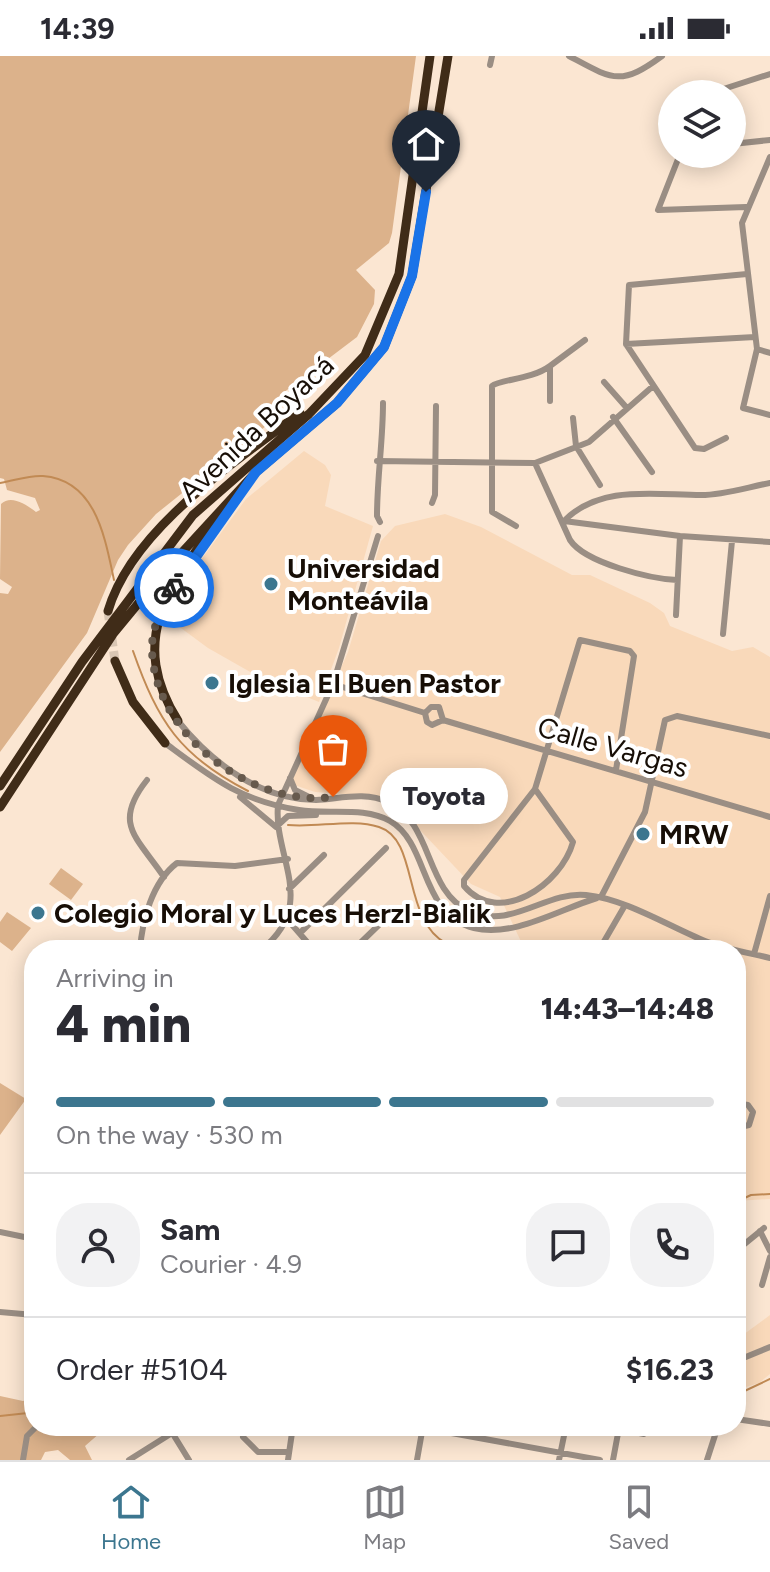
<!DOCTYPE html>
<html lang="en">
<head>
<meta charset="utf-8">
<style>
	:root { --surface:#fff; --page:#f2f2f3; --text:#2b2b33; --muted:#7c7c81; --line:#e1e1e2; --accent:#3c768f }
	body { margin:0; font-family:Figtree,sans-serif; background:var(--page); color:var(--text); height:100vh; display:flex; flex-direction:column; font-size:30px; white-space:nowrap }
	* { box-sizing:border-box; margin:0 }
	p { font-size:26px; color:var(--muted) }
	.icon { flex:none; width:44px; height:44px; fill:none; stroke:currentColor; stroke-width:2; stroke-linecap:round; stroke-linejoin:round }
	.map { position:relative; flex:1; overflow:hidden }
	.side { position:absolute; left:24px; top:884px; width:722px; height:496px; display:flex; flex-direction:column; background:var(--surface); border-radius:32px; box-shadow:0 4px 20px #0003 }
	.side>* { flex:none }
	.controls { position:absolute; left:658px; top:24px; display:grid; gap:16px }
	.controls a { display:grid; place-items:center; width:88px; height:88px; border-radius:50%; background:var(--surface); box-shadow:0 4px 20px #0003; font-size:40px }
	.pin { position:absolute; display:grid; place-items:center; width:68px; height:68px; color:#fff; margin:-82px -34px; border-radius:50% 50% 50% 0; rotate:-45deg; box-shadow:0 0 8px #0007 }
	.pin .icon { rotate:45deg }
	.courier { position:absolute; display:grid; place-items:center; width:80px; height:80px; margin:-40px; border:6px solid #1a73e8; border-radius:50%; background:#fff; color:#222; box-shadow:0 2px 10px #0007 }
	.bubble { position:absolute; height:56px; border-radius:28px; background:var(--surface); box-shadow:0 4px 20px #0003; font-size:26px; font-weight:800; line-height:56px; text-align:center }
	.summary em { font-style:normal; font-weight:800 }
	.summary div { display:flex; flex-direction:column-reverse }
	.summary { display:flex; align-items:center; justify-content:space-between; height:136px; padding:0 32px }
	h1 { font-size:52px; font-weight:800; line-height:60px }
	.bar { display:grid; grid-template-columns:repeat(4,1fr); gap:12px 8px; align-content:center; height:96px; padding:0 32px }
	.bar i { height:10px; border-radius:6px; background:var(--line) }
	.bar .selected { background:var(--accent) }
	.bar p { grid-column:span 4 }
	.line { display:flex; align-items:center; gap:20px; padding:0 32px; border-top:2px solid var(--line) }
	.line div { flex:1 }
	.round { display:grid; place-items:center; flex:none; width:84px; height:84px; border-radius:32px; background:var(--page) }
	.status { display:flex; justify-content:space-between; align-items:center; height:56px; padding:0 40px; background:var(--surface); direction:ltr }
	.status svg { height:22px; fill:currentColor }
	.menu { display:flex; justify-content:space-around; align-items:center; height:112px; border-top:2px solid var(--line); background:var(--surface); font-size:22px; color:var(--muted) }
	.menu a { display:grid; justify-items:center; gap:4px }
	.menu .selected { color:var(--accent) }
	.map>svg:first-child { display:block }
</style>
</head>
<body>
<div class="status"><b>14:39</b><svg viewBox="0 0 49 12"><path d="M0 12V9h3v3zM5 12V6h3v6zM10 12V3h3v9zM15 12V0h3v12zM26 1h20v11H26zM47 4h2v5h-2z"/></svg></div>
<div class="map">
<svg width="770" height="1404" viewBox="0 0 770 1404">
	<rect width="100%" height="100%" fill="#fbe6d2"/>
	<path fill="#f9d9ba" d="M304 395 325 409 331 419 325 450 373 470 339 592 319 646 261 622 208 592 166 561 195 512 246 443Z
		M445 458 481 471 572 519H590L650 547 664 557 670 570 732 595 753 591 770 601V1143L736 1145V894H525L500 841 471 828 402 755 372 740 315 736 294 729 292 722 348 596 381 485 395 470Z
		M770 1259V1318L759 1327 736 1334V1284Z"/>
	<path fill="#dcb28b" d="M0 0H416L392 177 389 187 356 214 375 234 374 248 357 281 283 337 271 366 156 458 128 489 118 504 87 577 0 696V537L8 538 12 531 0 523 1 448C11 438 27 449 36 456L40 454 35 442 7 434 4 423 0 422Z
		M61 812 83 828 71 844 49 828Z
		M7 856 31 872 12 895 0 886V866Z
		M0 1027 26 1043 0 1079Z
		M0 1340 23 1345 34 1341V1370H108L85 1390 92 1404H70L58 1394 45 1396 41 1404H0Z"/>
	<g fill="none" stroke-linecap="round" stroke-linejoin="round">
		<path stroke="#c18a54" stroke-width="2" d="M0 427C14 425 28 419 43 420 96 424 105 482 114 524
			M133 595C158 666 180 700 248 735
			M288 769C317 772 352 762 379 771 420 784 401 864 447 888 470 899 497 887 520 894
			M736 1146 751 1139 770 1138
			M736 1339 770 1323
			M0 1360 28 1357 34 1350"/>
		<path stroke="#d9c6b3" stroke-width="9" stroke-dasharray="9 4.5" stroke-linecap="butt" d="M108 555 115 605"/>
		<path stroke="#9a8e84" stroke-width="6" d="M569 0C612 23 620 31 662 0
			M490 9 492 0
			M708 38 770 18
			M732 88 770 84
			M680 98 658 154 746 151
			M770 101 742 167 757 293 743 352 770 359
			M626 288 755 281
			M757 293 770 297
			M550 310 585 284
			M604 326 626 351
			M613 361 652 416
			M573 362 576 390 600 429
			M726 382 704 393 695 392 626 288 629 229 747 218
			M377 405 535 407 570 484C585 507 651 523 677 524
			M535 407 589 386 652 331
			M432 447 435 439 436 350
			M564 465C600 428 655 439 701 439 724 439 748 431 770 427
			M564 465 680 480 770 486
			M380 466 377 460C377 422 383 385 383 347
			M516 470 492 456V330C500 323 531 324 550 310V345
			M676 559 680 480
			M723 578 732 485
			M333 628 425 657
			M425 657 427 666 432 669 443 664 770 761
			M425 657 431 651H439L443 664
			M178 665C211 706 260 744 316 744 339 743 365 735 388 746 434 768 424 834 469 855 512 874 545 835 586 839 626 843 668 870 705 885 726 893 749 897 770 902
			M165 687C211 721 240 745 299 754 328 759 364 750 390 765 430 788 419 858 474 872 513 882 560 853 597 842
			M290 722 295 734 309 741
			M147 724C112 768 137 781 164 821
			M535 733 573 786C561 829 499 871 464 830V824L535 733 580 584 630 595 634 600 616 714
			M240 741 276 771
			M276 771 288 760 316 759
			M289 833 324 799
			M601 841 645 756 665 664 677 660 770 680
			M82 860 144 864
			M287 863 314 894
			M300 877 386 792
			M140 894C142 865 152 826 177 807L235 810 288 803
			M261 894C319 848 273 801 278 749L333 628 378 480
			M353 894 385 863
			M599 894 624 851
			M754 898 770 840
			M736 1047 748 1049 753 1056 749 1069 736 1072
			M760 1175 770 1195
			M0 1176 34 1183
			M736 1195 764 1172
			M762 1229 770 1201
			M0 1256 34 1259
			M736 1305 770 1291
			M736 1363 770 1368
			M168 1370 189 1404
			M413 1370 600 1404
			M605 1370 644 1378 649 1370
			M243 1381 258 1396H289
			M23 1404 27 1380 37 1370
			M129 1404 172 1377
			M288 1404 293 1370
			M417 1404 423 1370
			M559 1404 566 1370
			M613 1404 619 1372
			M707 1404 718 1370"/>
		<path stroke="#402c18" stroke-width="9" d="M108 555C132 473 234 407 300 357
			M115 605 133 646 165 687
			M178 665C123 577 176 522 229 451
			M0 730 82 606 193 459 309 358 365 299 399 218 430 0
			M0 751 113 578 165 515 256 416 337 347 384 291 412 220 448 0"/>
	</g>
	<g fill="none" stroke-linecap="round" stroke-linejoin="round">
		<path stroke="#675a4d" stroke-width="8" stroke-dasharray="0 14.4" d="M174 532C163 549 153 568 152 589 150 676 251 752 333 741"/>
		<path stroke="#1a73e8" stroke-width="10" d="M174 532 256 416 337 347 384 291 412 220 426 136"/>
	</g>
	<g fill="#3c768f" stroke="#fff" stroke-width="3">
		<circle cx="271" cy="528" r="8"/>
		<circle cx="212" cy="627" r="8"/>
		<circle cx="643" cy="778" r="8"/>
		<circle cx="38" cy="857" r="8"/>
	</g>
	<g text-anchor="middle" dominant-baseline="central" stroke-width="8" stroke-linejoin="round" paint-order="stroke">
		<g font-size="28" fill="#170e06" stroke="#fff">
			<text transform="translate(256 372) rotate(-43)">Avenida Boyacá</text>
			<text transform="translate(613 691) rotate(16)">Calle Vargas</text>
		</g>
		<g font-size="28" font-weight="bold" fill="#170e06" stroke="#fff" text-anchor="start">
			<text x="287" y="512">Universidad<tspan x="287" dy="32">Monteávila</tspan></text>
			<text x="228" y="627">Iglesia El Buen Pastor</text>
			<text x="659" y="778">MRW</text>
			<text x="54" y="857">Colegio Moral y Luces Herzl-Bialik</text>
		</g>
	</g>
</svg>
<div class="controls">
<a><svg class="icon" aria-label="layers" viewBox="0 0 24 24"><path d="M12 4l9 5-9 5-9-5zM3 14l9 5 9-5"/></svg></a>
</div>
<div class="pin" style="left:333px;top:741px;background:#ea580c"><svg class="icon" aria-label="bag" viewBox="0 0 24 24"><path d="M5 8h14l-1 12H6zM9 8a3 3 0 0 1 6 0"/></svg></div>
<div class="pin" style="left:426px;top:136px;background:#1f2937"><svg class="icon" aria-label="home" viewBox="0 0 24 24"><path d="M3 11l9-7 9 7M6 9v11h12V9"/></svg></div>
<div class="courier" style="left:174px;top:532px"><svg class="icon" aria-label="bike" viewBox="0 0 24 24"><circle cx="6" cy="16" r="4"/><circle cx="18" cy="16" r="4"/><path d="M6 16l4-8h5l3 8M10 8l3 8H6M13 5h3"/></svg></div>
<div class="bubble" style="left:380px;top:712px;width:128px">Toyota</div>
<section class="side">
<div class="summary"><div><h1>4 min</h1><p>Arriving in</p></div><em>14:43–14:48</em></div>
<div class="bar"><i class="selected"></i><i class="selected"></i><i class="selected"></i><i></i><p>On the way · 530 m</p></div>
<div class="line" style="height:144px"><a class="round"><svg class="icon" aria-label="person" viewBox="0 0 24 24"><circle cx="12" cy="8" r="4"/><path d="M4 21q1-7 8-7t8 7"/></svg></a><div><b>Sam</b><p>Courier · 4.9</p></div><a class="round"><svg class="icon" aria-label="chat" viewBox="0 0 24 24"><path d="M4 5h16v11H9l-5 4z"/></svg></a><a class="round"><svg class="icon" aria-label="phone" viewBox="0 0 24 24"><path d="M5 4h4l2 5-3 2q2 4 5 5l2-3 5 2v4C11 20 4 13 5 4z"/></svg></a></div>
<div class="line" style="height:104px"><div>Order #5104</div><b>$16.23</b></div>
</section>
</div>
<nav class="menu">
<a class="selected"><svg class="icon" aria-label="home" viewBox="0 0 24 24"><path d="M3 11l9-7 9 7M6 9v11h12V9"/></svg>Home</a>
<a><svg class="icon" aria-label="map" viewBox="0 0 24 24"><path d="M3 6l6-2 6 2 6-2v14l-6 2-6-2-6 2zM9 4v14M15 6v14"/></svg>Map</a>
<a><svg class="icon" aria-label="saved" viewBox="0 0 24 24"><path d="M7 4h10v16l-5-4-5 4z"/></svg>Saved</a>
</nav>
</body>
</html>
